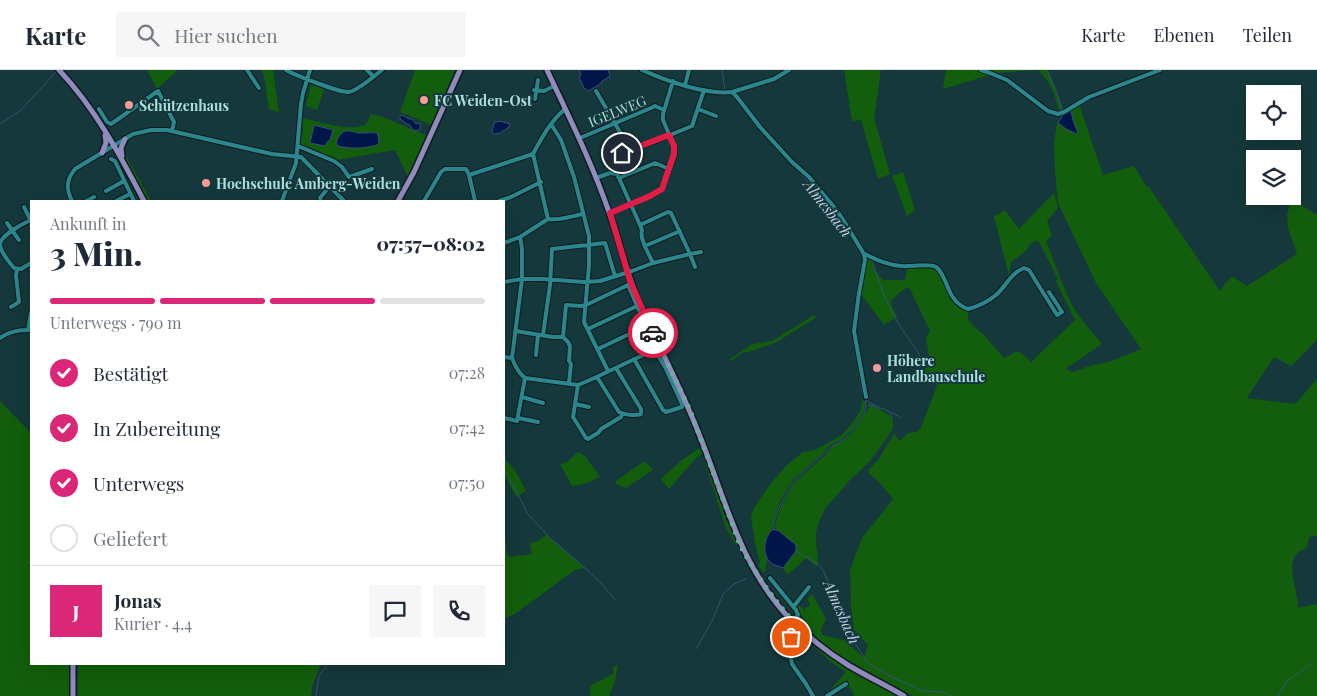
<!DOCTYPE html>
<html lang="de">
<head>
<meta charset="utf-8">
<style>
	:root { --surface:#fff; --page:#f6f6f7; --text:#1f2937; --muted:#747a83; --line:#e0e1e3; --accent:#db2777 }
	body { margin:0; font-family:"Playfair Display",serif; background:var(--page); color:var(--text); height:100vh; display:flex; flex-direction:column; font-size:19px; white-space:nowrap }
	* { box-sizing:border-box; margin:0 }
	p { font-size:16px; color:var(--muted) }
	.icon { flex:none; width:28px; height:28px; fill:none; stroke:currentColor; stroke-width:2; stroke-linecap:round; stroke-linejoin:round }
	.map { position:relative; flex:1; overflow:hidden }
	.drawer { position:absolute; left:30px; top:130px; width:475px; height:465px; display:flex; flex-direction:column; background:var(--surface); border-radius:0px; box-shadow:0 5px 20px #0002 }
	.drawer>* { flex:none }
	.fabs { position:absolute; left:1246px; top:15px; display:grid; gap:10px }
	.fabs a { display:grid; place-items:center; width:55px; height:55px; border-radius:0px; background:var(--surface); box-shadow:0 5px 20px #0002; font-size:25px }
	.pin { position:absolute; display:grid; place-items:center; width:42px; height:42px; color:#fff; margin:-21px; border:2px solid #fff; border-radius:50%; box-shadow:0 1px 5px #0007 }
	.courier { position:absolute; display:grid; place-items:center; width:50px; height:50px; margin:-25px; border:4px solid #e11d48; border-radius:50%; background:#fff; color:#222; box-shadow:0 1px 6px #0007 }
	.headline em { font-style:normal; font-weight:800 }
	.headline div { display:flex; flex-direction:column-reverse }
	.headline { display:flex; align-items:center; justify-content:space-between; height:85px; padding:0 20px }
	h1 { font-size:32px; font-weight:800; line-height:38px }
	.bar { display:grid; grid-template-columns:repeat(4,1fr); gap:8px 5px; align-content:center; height:60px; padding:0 20px }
	.bar i { height:6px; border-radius:4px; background:var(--line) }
	.bar .active { background:var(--accent) }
	.bar p { grid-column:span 4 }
	.line { display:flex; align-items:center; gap:12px; padding:0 20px; border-top:1px solid var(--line) }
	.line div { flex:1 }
	.round { display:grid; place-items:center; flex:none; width:52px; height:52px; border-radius:0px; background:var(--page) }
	ol { padding:0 20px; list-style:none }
	li { display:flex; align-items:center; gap:15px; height:55px }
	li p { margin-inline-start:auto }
	li .icon { padding:5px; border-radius:50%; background:var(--accent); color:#fff; stroke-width:4 }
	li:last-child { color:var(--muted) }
	li i { width:28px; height:28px; border:2px solid var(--line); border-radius:50% }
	header { display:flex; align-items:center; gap:30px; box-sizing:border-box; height:70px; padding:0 25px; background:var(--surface); border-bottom:1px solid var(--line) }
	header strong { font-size:24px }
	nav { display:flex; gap:28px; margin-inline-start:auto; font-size:18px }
	.search { width:350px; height:45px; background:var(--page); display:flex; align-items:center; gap:12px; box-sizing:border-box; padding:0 18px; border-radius:0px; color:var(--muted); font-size:19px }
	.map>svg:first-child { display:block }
</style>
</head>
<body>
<header>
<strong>Karte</strong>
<div class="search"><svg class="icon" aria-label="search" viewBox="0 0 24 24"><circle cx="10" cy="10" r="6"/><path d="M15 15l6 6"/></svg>Hier suchen</div>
<nav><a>Karte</a><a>Ebenen</a><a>Teilen</a></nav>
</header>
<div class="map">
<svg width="1317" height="626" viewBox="0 0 1317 626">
	<rect width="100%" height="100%" fill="#14383b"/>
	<path fill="#135e0c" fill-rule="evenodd" d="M147 0H178L157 19Z
		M261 0H273L279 43 269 39 264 6Z
		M415 0H455L432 55 400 42Z
		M844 0H881L874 48 890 104 878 109 861 50 852 51Z
		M946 0H1048L1063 40 1059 41C1055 24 1051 13 1038 0L996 3 943 19Z
		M311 15 324 19 317 40 306 36Z
		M1079 34 1103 105 1134 96 1146 116 1149 117 1220 221 1226 212 1233 207 1247 216 1297 184 1288 158 1287 145 1290 132 1295 131 1317 145V270L1291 296 1274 287 1247 328 1295 334 1317 309V466L1309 467 1307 478C1285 484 1293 506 1296 522 1297 527 1298 532 1298 538L1316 534 1317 536V626H913L838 585 819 571 796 537 798 534 804 540 810 534 807 528 813 525 826 549 821 559 822 565 844 570 864 588 868 575 854 560 851 537 850 500 862 468 893 429 879 412 869 404 868 400 878 390 894 364 900 371 908 363 917 362 921 357 937 316 935 312 924 303 929 286 926 267 930 261 909 217 901 221 890 232 897 247 884 255 861 224 866 189 871 190 876 202 883 210H905L907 198C915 198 929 194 936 199 942 203 947 222 950 229L951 222 958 232 967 239 969 252 983 264 1004 288 1018 281 1025 286 1031 292 1075 250 1060 220 1056 211 1058 209 1039 172 1034 171 1029 176 1027 180 1011 192 1009 206 994 146 999 144 1005 140 1019 159 1054 123 1058 138 1047 151 1052 165 1046 171C1054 191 1061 213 1071 233 1079 248 1091 261 1102 274L1065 299 1074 302 1089 296 1109 292 1141 279 1096 213 1058 133 1055 102 1054 72 1057 54 1058 53 1066 59 1073 50 1071 40Z
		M371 44 383 47 428 66 409 109 395 80 336 90 300 75 303 62 302 48C318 51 346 61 362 56 367 55 369 49 371 44ZM314 55 333 59 330 70 327 72 326 74 310 72ZM345 61C352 60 357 64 363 63 368 63 371 62 377 63L378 65 379 74 368 77 352 78 339 67 341 64Z
		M121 79H124L126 86 151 131H146L126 92Z
		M903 102 915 140 907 146 892 106Z
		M814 245 816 248 775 273 748 282H744L731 291 729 290 752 274 772 271Z
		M862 330 865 331 864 342 854 357 841 370 831 374 822 384 791 412 779 433 771 461C760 472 768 477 767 489 766 494 765 497 766 502H763L758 496 760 493 755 473 751 447 754 438 771 413 788 394 803 382 815 380 842 365 852 353 861 340Z
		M0 331 31 363V417L30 419 31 420V594H69L70 626H0Z
		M871 335 886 343 890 346 893 351V358L886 369 871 390 849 411 825 439 818 454 816 463V474L818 488 817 497 806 488C800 493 794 501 787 504L783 498 796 481 774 457 781 436 793 414 824 386 833 376 842 372 855 359Z
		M699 378 703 383 695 389 669 419 661 409 682 390Z
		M578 382 585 386 600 407 587 413 572 416 560 394 567 392Z
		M705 386 726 449 737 474 736 475 725 456 704 389Z
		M504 388 515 400 526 421 516 427 504 404Z
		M645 391 653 400 626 418 615 414 617 410Z
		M504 463 507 485 510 487 532 484 530 473 538 471 546 465 585 498 575 500 516 543 504 549Z
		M818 578 837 590 898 626H854L851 619 846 614 830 620 846 602 831 592 817 579Z
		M78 594H321L312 617 311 626H78Z
		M618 595 615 611 609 626H590V616L613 604V597Z"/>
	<path fill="#011648" stroke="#345276" d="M579 0H608L610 6 601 12 602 13 588 21 584 18 579 7 581 4Z
		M1071 41 1073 50 1078 63 1077 64 1066 59 1058 53 1063 45Z
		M402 45 409 49H412L416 54 420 53V59L417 61 413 60 409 54H407L400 49V46Z
		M499 51 510 54 509 57 500 63 494 64 492 62 494 53Z
		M314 55 333 60 330 70 327 72 325 76 310 73Z
		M345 61C352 60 357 64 363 63 369 63 370 62 377 63L378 65 379 74C367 79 350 79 338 76L336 73C338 67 340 64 345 61Z
		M773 459 779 461 796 475V481L783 498C779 496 774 495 771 493 761 484 764 467 773 459Z"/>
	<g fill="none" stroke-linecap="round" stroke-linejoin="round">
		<path stroke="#345276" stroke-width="1" d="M647 0 683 13
			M1047 0 1056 20 1062 40
			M687 14 695 17
			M722 21 725 20 722 0
			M0 54 20 41 57 1
			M798 100 837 145 859 180
			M861 183 863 189 862 197
			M867 188 872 190C879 213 887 235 900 256 906 266 914 275 920 286L916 308
			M854 248C852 260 852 271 856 283
			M856 286 862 323
			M866 330 870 333 898 346
			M867 336C871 333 875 337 879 339
			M890 344 892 348
			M900 347 902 348
			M504 399 520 428 527 443 549 467 585 498 602 514 615 530
			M773 460V455L780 435 792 413 832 376 842 371 854 358 865 343 866 330 865 329
			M796 481 818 494 823 500 853 570 868 593 886 604 922 621 944 622 951 626
			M696 579 712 551 723 524 734 514 746 509
			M316 626 319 606 328 594
			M1278 626 1287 611 1311 594"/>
		<g stroke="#0e1d1e" stroke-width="6">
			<path id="minor" d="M247 0 259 18
				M286 0C295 5 340 23 349 22 359 20 374 6 382 0
				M367 0 373 6
				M642 0C666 11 706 25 732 22L774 9 789 0
				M981 0 990 3 1007 10 1048 41 1058 44 1064 42 1089 27 1160 0
				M685 15 689 0
				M534 20 544 21 554 16
				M596 21 631 81
				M732 22 737 27 760 57 792 92 809 107 834 137 842 148 864 184 865 190 859 223 854 261 866 327
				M535 29 538 10
				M99 39 107 52 111 54 158 21 174 52 172 61
				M698 39 716 46
				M551 54 561 70 567 87 574 107 589 166V195L584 252 608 301
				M580 68 651 38 655 36 664 40
				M298 76 334 91 342 97 349 107 372 99
				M619 80 621 84 631 81 692 56 704 20
				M111 89 115 91 134 131
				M469 105 533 84C542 67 551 51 565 39
				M596 108 610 103 617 104 619 108
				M106 121 124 111
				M72 131C66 119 66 110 75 99L133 64 151 60H167L272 84 301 87 344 131
				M86 131 94 127
				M116 131 130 124
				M282 131 296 93 301 34 303 23 310 0
				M321 131 320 128 329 117
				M424 131 441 102 445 99H466L469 105 475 131
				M499 131 511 127 541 112
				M24 137 31 151
				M610 143 650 126 659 121 663 116 675 84 674 76 663 50V44L673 11
				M548 149C560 151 572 146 583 144
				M31 150C24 153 1 165 0 174 0 182 9 192 14 198L21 199 31 193
				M7 153 19 170
				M640 155 668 142 671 143 690 184 695 197
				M520 167 522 179V209L512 288C515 296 518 303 525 308L578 315 590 310 656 279
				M504 173 520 167 548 149 533 84
				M645 176 680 161
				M865 184C876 190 889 195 901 196 911 197 928 193 936 197 948 205 946 232 968 239 977 237 989 231 996 225 1006 216 1011 203 1024 198L1029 200 1057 245 1062 242 1049 222
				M653 193C649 184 639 169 642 160L640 155 619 108 655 93 669 99
				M504 212 522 209H543L584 212 600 211 632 201 653 193 690 184 701 182
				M11 237 19 232 16 206 17 199
				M588 259 637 236
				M28 260 31 242
				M515 261 553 267H563L568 272 570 276 569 291 571 294 569 313
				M543 265 550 215 552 179 605 173 615 206
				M563 267 566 235 581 236 586 235 628 215 646 256 654 279 665 297 682 334V337L666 342 663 340 634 289
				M0 268C10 261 19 260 31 260
				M598 279 646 256
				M536 285 538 265
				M504 287 512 288
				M597 307 619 342C625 345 635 346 641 344V339L616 298
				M578 315 573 347 586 368 588 369 598 363 601 359 621 347 622 344
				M522 327 543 333
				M575 334 589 337
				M504 348 517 351 525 308
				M518 348 538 352
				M770 508 796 540 798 545 793 552
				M794 536 809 517
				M796 554 792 559 791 567 790 584 792 594 806 614 813 626
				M827 626 846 614"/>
		</g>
		<g stroke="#0e1d1e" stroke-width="8">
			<path id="major" d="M59 0C95 38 120 85 144 131
				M547 0C569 47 592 93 609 142 619 169 625 198 636 225 655 270 679 313 697 359 724 424 739 495 789 548 806 565 827 582 848 595 866 606 886 615 904 626
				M102 83 106 73 105 65
				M122 86 121 78 125 69
				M398 131 414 102 460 0
				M73 626V594"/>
		</g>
		<use href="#minor" stroke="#2c868d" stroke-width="4"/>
		<use href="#major" stroke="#908abd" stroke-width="5"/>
	</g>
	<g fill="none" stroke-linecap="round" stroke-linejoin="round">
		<path stroke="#77a5a8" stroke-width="5" stroke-dasharray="0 9" d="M653 263 690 340 740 475C756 504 773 530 796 554L792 559 791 567"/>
		<path stroke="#e11d48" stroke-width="6" d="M622 83 669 65 674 76V84L662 119 650 126 610 143 630 211 653 263"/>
	</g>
	<g fill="#f59b98" stroke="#14383b" stroke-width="2">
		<circle cx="424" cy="30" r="5"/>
		<circle cx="129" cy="35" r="5"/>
		<circle cx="206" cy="113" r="5"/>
		<circle cx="877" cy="298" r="5"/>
	</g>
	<g text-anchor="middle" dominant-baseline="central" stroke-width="4" stroke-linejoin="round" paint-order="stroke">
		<g font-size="14" font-weight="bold" fill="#acdfe2" stroke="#14383b" text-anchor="start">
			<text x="434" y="30">FC Weiden-Ost</text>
			<text x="139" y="35">Schützenhaus</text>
			<text x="216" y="113">Hochschule Amberg-Weiden</text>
			<text x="887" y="290">Höhere<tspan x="887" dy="16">Landbauschule</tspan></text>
		</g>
		<g font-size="14" fill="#acdfe2" stroke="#14383b">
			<text transform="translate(617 41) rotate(-22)">IGELWEG</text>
		</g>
		<g font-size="15" font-style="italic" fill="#bfcde6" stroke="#14383b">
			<text transform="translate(828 138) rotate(52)">Almesbach</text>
			<text transform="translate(842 542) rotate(66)">Almesbach</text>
		</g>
	</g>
</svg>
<div class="fabs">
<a><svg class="icon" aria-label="locate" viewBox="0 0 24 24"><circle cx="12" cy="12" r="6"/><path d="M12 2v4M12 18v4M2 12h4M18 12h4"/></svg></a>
<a><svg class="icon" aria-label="layers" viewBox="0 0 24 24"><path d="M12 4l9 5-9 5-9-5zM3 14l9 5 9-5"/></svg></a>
</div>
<div class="pin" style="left:791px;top:567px;background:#ea580c"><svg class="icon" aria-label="bag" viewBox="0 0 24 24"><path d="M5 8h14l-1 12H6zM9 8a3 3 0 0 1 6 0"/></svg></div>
<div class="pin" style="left:622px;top:83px;background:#1f2937"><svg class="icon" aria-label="home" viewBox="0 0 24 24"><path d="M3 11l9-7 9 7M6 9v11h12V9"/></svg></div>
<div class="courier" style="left:653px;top:263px"><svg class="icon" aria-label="car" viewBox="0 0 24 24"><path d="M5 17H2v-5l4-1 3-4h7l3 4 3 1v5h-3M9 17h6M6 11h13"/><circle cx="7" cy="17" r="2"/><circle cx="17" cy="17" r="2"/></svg></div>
<section class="drawer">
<div class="headline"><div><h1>3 Min.</h1><p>Ankunft in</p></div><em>07:57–08:02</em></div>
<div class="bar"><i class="active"></i><i class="active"></i><i class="active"></i><i></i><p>Unterwegs · 790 m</p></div>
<ol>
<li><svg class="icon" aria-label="check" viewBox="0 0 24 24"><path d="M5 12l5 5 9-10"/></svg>Bestätigt<p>07:28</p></li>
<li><svg class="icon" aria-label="check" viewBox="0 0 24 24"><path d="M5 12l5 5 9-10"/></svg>In Zubereitung<p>07:42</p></li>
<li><svg class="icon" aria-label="check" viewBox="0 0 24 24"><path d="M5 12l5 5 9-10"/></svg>Unterwegs<p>07:50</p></li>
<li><i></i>Geliefert</li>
</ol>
<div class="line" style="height:90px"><b class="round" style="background:var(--accent);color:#fff">J</b><div><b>Jonas</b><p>Kurier · 4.4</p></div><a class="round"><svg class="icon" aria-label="chat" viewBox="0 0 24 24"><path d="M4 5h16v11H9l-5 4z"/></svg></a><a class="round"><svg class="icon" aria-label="phone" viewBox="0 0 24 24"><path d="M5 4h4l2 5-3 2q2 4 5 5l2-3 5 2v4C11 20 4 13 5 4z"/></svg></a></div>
</section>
</div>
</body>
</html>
